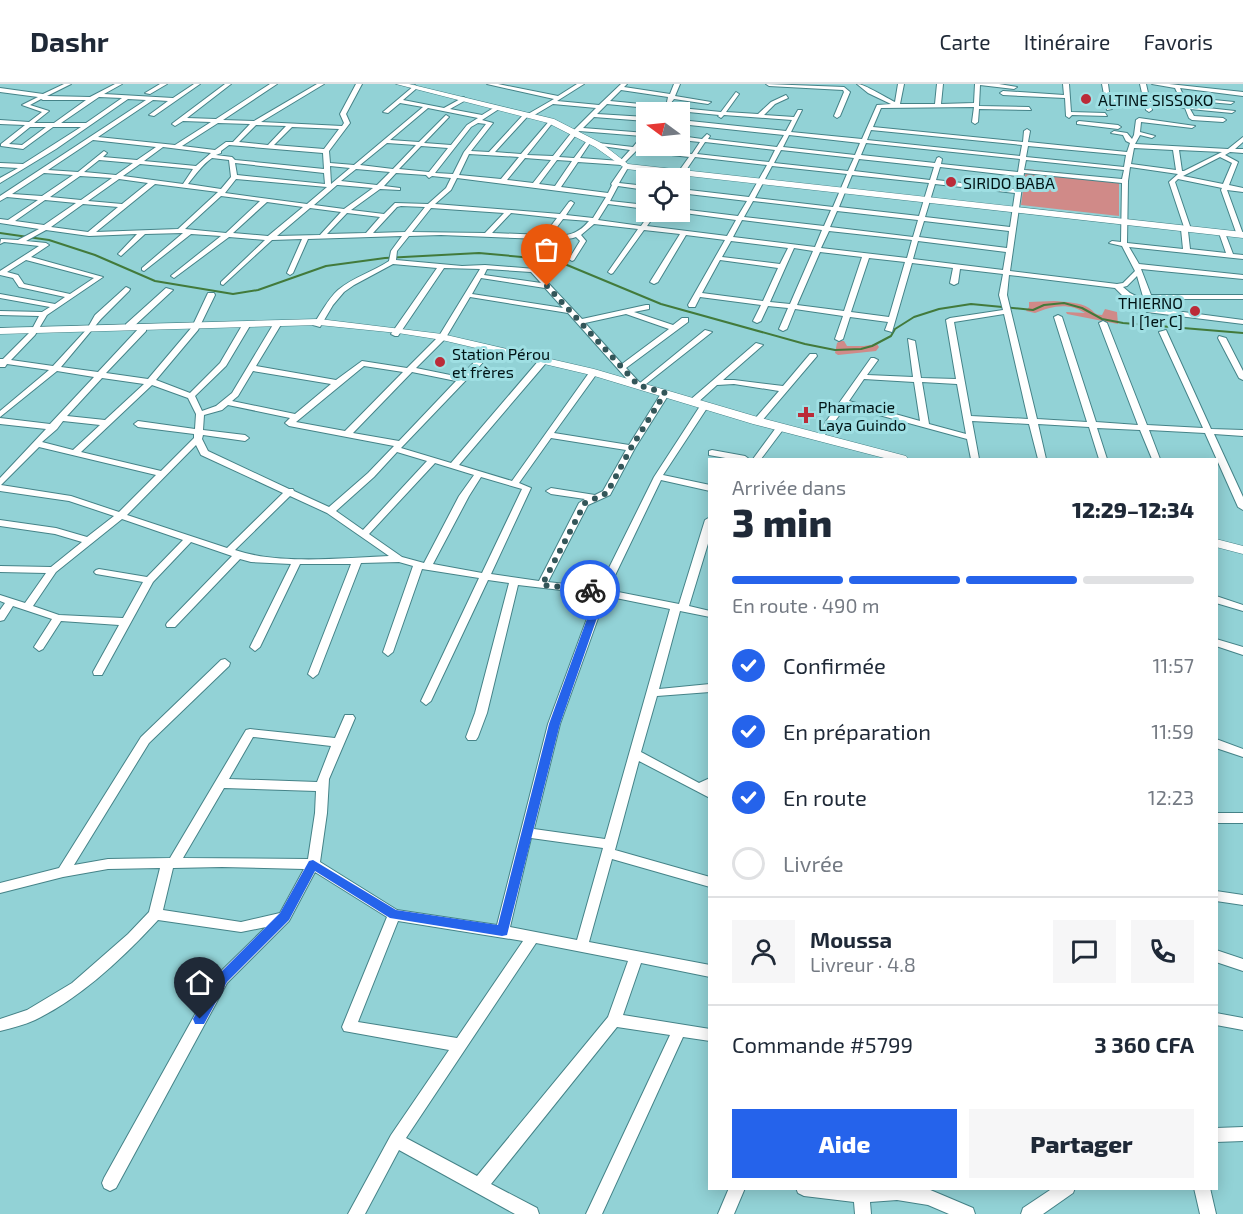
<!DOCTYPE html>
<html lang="fr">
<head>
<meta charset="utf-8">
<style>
	:root { --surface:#fff; --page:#f6f6f7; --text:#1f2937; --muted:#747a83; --line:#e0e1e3; --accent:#2563eb }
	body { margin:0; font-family:"Exo 2",sans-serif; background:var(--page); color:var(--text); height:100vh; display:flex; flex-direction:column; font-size:22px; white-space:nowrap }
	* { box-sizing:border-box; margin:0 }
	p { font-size:20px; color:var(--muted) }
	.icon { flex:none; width:33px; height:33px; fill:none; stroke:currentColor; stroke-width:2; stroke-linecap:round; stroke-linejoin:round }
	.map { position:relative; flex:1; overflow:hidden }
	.sheet { position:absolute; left:708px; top:374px; width:510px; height:732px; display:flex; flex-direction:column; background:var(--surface); border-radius:0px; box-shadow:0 3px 15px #0003 }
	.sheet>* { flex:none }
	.needle { width:39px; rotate:285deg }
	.fabs { position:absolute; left:636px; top:18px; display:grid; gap:12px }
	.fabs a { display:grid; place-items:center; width:54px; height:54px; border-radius:0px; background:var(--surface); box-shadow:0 3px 15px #0003; font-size:30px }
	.pin { position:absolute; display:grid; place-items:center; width:51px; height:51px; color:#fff; margin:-62px -26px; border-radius:50% 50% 50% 0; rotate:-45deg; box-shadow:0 0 6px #0007 }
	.pin .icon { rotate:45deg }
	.courier { position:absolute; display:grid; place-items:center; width:60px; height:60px; margin:-30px; border:4px solid #2563eb; border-radius:50%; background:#fff; color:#222; box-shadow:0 2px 8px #0007 }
	.head em { font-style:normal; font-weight:800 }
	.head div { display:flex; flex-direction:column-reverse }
	.head { display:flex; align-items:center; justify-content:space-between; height:102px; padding:0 24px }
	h1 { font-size:39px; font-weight:800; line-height:45px }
	.bar { display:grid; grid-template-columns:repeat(4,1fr); gap:9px 6px; align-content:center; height:72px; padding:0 24px }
	.bar i { height:8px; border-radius:4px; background:var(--line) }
	.bar .selected { background:var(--accent) }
	.bar p { grid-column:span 4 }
	.line { display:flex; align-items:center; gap:15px; padding:0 24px; border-top:2px solid var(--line) }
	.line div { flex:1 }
	.round { display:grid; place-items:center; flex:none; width:63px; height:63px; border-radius:0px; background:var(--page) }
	ol { padding:0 24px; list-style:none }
	li { display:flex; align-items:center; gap:18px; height:66px }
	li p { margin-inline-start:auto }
	li .icon { padding:6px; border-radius:50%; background:var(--accent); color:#fff; stroke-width:4 }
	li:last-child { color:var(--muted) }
	li i { width:33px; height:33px; border:3px solid var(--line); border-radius:50% }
	.action { display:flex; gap:12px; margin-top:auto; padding:12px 24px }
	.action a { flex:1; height:69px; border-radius:0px; background:var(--accent); color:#fff; font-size:24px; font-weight:800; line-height:69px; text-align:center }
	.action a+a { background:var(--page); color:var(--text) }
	header { display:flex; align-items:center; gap:36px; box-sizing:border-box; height:84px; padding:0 30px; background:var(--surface); border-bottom:2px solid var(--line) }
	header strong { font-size:28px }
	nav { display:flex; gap:33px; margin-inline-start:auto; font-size:21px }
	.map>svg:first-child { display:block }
</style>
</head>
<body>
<header>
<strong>Dashr</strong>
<nav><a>Carte</a><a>Itinéraire</a><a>Favoris</a></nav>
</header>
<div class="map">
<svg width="1243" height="1130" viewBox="0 0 1243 1130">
	<rect width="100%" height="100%" fill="#92d2d6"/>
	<path fill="#d08a88" d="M1026 85 1119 95V132L1021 121Z
		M1054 217C1065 218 1080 218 1089 224 1095 228 1094 231 1102 231L1105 225 1117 228 1118 240 1067 230 1066 228 1085 229C1069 218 1051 222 1035 229L1026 227 1029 223V218Z
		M840 257H844L847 262H864L877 260 879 263 876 267 838 271 835 269 837 259Z"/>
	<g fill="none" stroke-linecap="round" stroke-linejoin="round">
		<path stroke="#427a3b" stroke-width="2" d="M0 149 49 156 95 171 155 197 233 210 258 206 326 182 385 174 479 169 555 176 661 220 805 260 835 266 861 265 872 262 891 252 895 245 914 233 939 225 971 220 1033 226 1044 221 1064 219 1082 224 1102 235 1123 239 1243 249"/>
		<g stroke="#458388" stroke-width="2">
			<path id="street" d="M64 0H71L47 12 90 13 115 0H122L104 10 173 14 194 0H200L154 32 149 31 168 17 153 16 98 53 175 61 211 38 183 37 175 42 172 40 173 39 225 0H231L187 34 216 35 270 0H277L223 36 254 37 317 0H324L261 38 342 42 344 39 340 30 356 0H362L346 30 350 39 329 67 330 79 354 81 423 23 400 19 388 29 383 28 415 1 417 4 403 16 444 24 464 13 466 16 450 25 482 31 495 23H499V25L482 36 493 39 471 67 489 68 524 30H528L554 15 487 0H498L558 12 577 0H584L557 17 599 21 621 0H627L624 3 670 10 674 0H680L675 12 711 18 708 20 674 15 670 20 667 18 668 13 621 6 610 17 721 28 736 8 739 10 726 28 758 30 771 18 786 11 788 14 775 20 764 31 794 33 798 26H802L791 48 862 55 877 21 891 20 868 9 857 0C865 0 886 14 895 18L898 0H904L900 20H935L937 0H943L941 20 974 19 975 0H999L1017 3 1014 5 980 1 979 22 1029 23 1031 26 979 25 978 38 975 40 972 38 974 23 881 24 873 43 1023 58 1024 47 1027 45 1030 47 1028 58 1127 68 1130 59 1126 57 1123 51 1111 49 1114 47 1127 49 1132 55 1134 51 1136 36 1139 34 1195 42 1192 44 1141 38 1140 48 1155 52 1152 54 1140 51 1135 60 1228 65 1243 53V58L1235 65H1243V69L1230 68 1225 71 1238 78 1229 101 1243 104V108L1227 106 1243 150 1242 152 1237 151 1221 106 1222 104 1178 95 1175 98 1191 145 1188 147 1190 165 1226 169 1219 149 1222 147 1225 149 1233 170 1243 171V175L1129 163 1139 180 1243 191V195L1141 185 1151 211H1243V215H1151L1153 224 1243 236V240L1147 228 1145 221 1124 213 1115 204 1009 191 1007 211 1037 335 1087 338 1054 233 1058 231 1062 233 1096 338 1138 341 1099 239 1103 237 1107 239 1147 341 1203 344 1159 248 1166 246 1211 345 1243 346V352L1214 350 1243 413V426L1238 423 1205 349 1149 346 1160 375H1152L1140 346 1097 344 1107 375H1099L1089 343 1038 340 1046 375H1038L1029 340 972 337 979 375H971L967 355 846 322 822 355H816L815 353 871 274H874L878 276 867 291 913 293 908 255 915 257 921 294 956 295 946 236 950 234 1003 226 999 211 1003 190 960 185 958 199 954 201 950 199 953 184 912 179 892 248 885 246 888 238 850 233 843 255 839 257 835 255 843 232 795 225 787 245 783 247 779 245 788 224 768 222 761 237 757 239 753 237 761 221 700 213 695 223H689L688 221 725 156 686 151 658 198 654 200 650 198 680 150 644 146 613 189 611 190 608 188 638 145 594 140 581 151 586 157 574 176 572 177 569 175 580 157 576 153C566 157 554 153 545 157L542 155 441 151 409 152 397 167 396 176 462 182 485 181 535 185 582 235 646 221H649V225L634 228 673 241 682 234H688V238L626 284 640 299 705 246 712 248 641 304 634 303 568 229 470 213 445 255 416 284 460 293 485 267 492 269 401 364 451 379 540 275H543L547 277 546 279 459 381 512 397 591 286H594L598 288 554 349 629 361 662 308H668L669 310 635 364 610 411 588 421 548 498 599 504 654 393 702 319H708L709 321 663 391 710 401V407L661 396 608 506 679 520 705 436 710 433V453L689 522 710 527V533L680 527 659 605 710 600V608L657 612 641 668 699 699 710 694V714L639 677 615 766 710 793V803L612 775 589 858 710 881V893L641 879 623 931 710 945V957L683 953 602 1130H586L670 951 617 943 491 1100 537 1124 539 1130H515L399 1066 365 1130H348L391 1051 449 966 344 947 342 943 387 833 315 788 289 837 227 899 116 1104 110 1107 104 1104 102 1099 104 1094 217 891 266 843 241 848 158 836C124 873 81 914 35 936 24 941 12 944 0 947V935L27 926 72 899 128 850 149 828 160 784 108 785 63 793 0 809V799L59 784 141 653 221 576 225 575 230 579 229 582 149 659 74 781 108 775 170 774 246 646 250 645 335 654 345 631H353L355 634 329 695 327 729 320 778 397 826 497 841 548 640 596 510 518 501 487 629 478 653 476 656H468L466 653 475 629 509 499 488 496 431 617 426 621 421 617 479 494 422 485 393 568 388 572 383 568 413 482 399 478 361 479 318 590 313 594 308 590 351 480H300L260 563 255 567 250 563 291 480 251 478 240 475 175 543H167L166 541 167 539 232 472 191 458 153 498 102 591H94L93 588 119 541 61 537 43 565 39 567 34 563 52 535 13 522 4 536 0 537V526L5 519 0 517V511L25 519 46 489 0 488V482L51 483 82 458 55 450 0 442V436L56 444 87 453 114 432 69 417 0 407V394L46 345 0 340V334L50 340 94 293 57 287 0 333V327L49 286 7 280 5 283H0V275H3L31 247 39 232 0 231V227L42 228 50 223 0 214V210L55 220 65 213 19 203 13 194 0 191V187L39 162 4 158 0 160 1 155 18 156 39 145 0 139V135L8 136 38 116 7 113 0 117V112L146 16 128 15 56 65 0 99V94L18 84 0 83V79L23 80 81 43H53L23 65 1 62V60L25 41 0 40V36L29 38 42 28 22 21 38 13 0 8V4L43 10ZM99 13 122 14 86 39H61ZM41 15 43 16H86L54 39H34L49 27 30 21ZM553 20 596 24 572 48 553 72 527 71 554 37 551 35 521 70 495 68 527 33H531ZM607 20 719 31 718 32 721 34 724 31 792 36 786 47 680 36V40L784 51 777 63 708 55 710 52 707 50 702 55 680 52V56L700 58 692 70 638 64 646 54V49L583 44 594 33 646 37V33L597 30ZM428 24 478 34 467 41 451 61 424 59 448 34 449 33 446 31 419 58 390 56ZM218 39 250 40 233 58H226L215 66 182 62ZM478 39 486 40 464 68 453 90 435 89 471 43ZM256 41 286 42 268 61 239 58ZM30 43H46L22 61 9 60ZM292 43 339 45 324 65 274 61ZM871 46 1022 61 1020 72 867 56ZM579 47 642 52 633 63 598 59 595 61 630 66 620 77 580 74 592 56 589 54 574 74 559 73ZM789 51 860 59 855 71 783 63ZM93 56 156 63 137 76 103 73 107 69 104 67 78 88 48 86ZM705 58 775 66 769 78 697 70ZM387 59 416 61 393 85 360 81ZM866 59 1020 75 1018 88 941 80 942 75 939 73 937 74 935 79 861 71ZM229 61 323 69 324 85 235 76 232 73 216 71 221 69V67ZM421 62 448 64 429 88 399 85ZM1028 62 1126 71 1124 83 1026 73ZM163 63 211 69 196 82 144 77ZM1134 64 1173 66 1176 86 1131 80ZM781 66 854 74 848 87 774 79ZM1179 66 1222 68 1184 87H1182ZM636 67 689 73 674 94 680 95 695 73 767 81 749 113 680 105V109L747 117 738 132 680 125V128H677L736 136 727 152 647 142 657 128H651L641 142 598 136 608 120 646 125V121L610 117 618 102 646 106V102L619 99 629 82 628 81H624L611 100 612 101 608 109 561 103 578 78 622 81ZM469 70 519 73 501 95 459 91ZM1220 73 1232 79 1223 100 1183 92ZM212 74 229 76 231 93 221 105 188 100C196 90 202 81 212 74ZM525 74 551 76 533 99 507 96ZM859 75 934 83 930 96 854 87ZM99 76 133 79 116 91 84 88ZM557 76 572 77 555 102 539 100ZM1026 76 1124 86 1122 95 1024 86ZM235 79 324 89 325 100 237 91ZM140 80 193 85 183 100 123 92ZM330 82 350 84 331 100ZM772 82 847 90 833 123 755 114ZM940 83 1017 92 1015 105 936 96ZM1130 83 1178 90 1169 98 1184 143 1181 145 1183 165 1127 159 1128 97ZM356 85 390 88 377 101 341 97ZM44 89 73 91 42 112 12 110ZM396 89 426 91 429 94 432 92 451 94 446 104 428 120 395 119 384 130 351 126 380 105 400 106V104L384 102ZM1024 89 1122 99 1121 158 1112 157 1109 159 1122 162 1135 187 1123 199 1117 200 1010 187ZM852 91 929 99 919 132 839 123ZM80 92 112 94 81 116 50 113ZM457 94 606 113 593 134 566 131 574 119 571 117 569 118 560 130 435 120 451 106ZM119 95 148 99 122 120 88 117ZM236 95 327 103 307 120 225 109ZM155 100 218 108 178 145 96 148ZM935 100 1015 109 1010 143 925 133ZM337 101H338L373 104 344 125 314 121ZM221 112 260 117 226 149 185 145ZM45 116 76 119 44 141 15 137ZM753 117 831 126 824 142 744 133ZM267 118 303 123 268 152 233 149ZM83 120 118 123 88 148 51 143ZM401 122 425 123 405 148 373 149 397 123ZM310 124 341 128 320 151 277 152ZM431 124 504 129 485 149 412 148ZM837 127 918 136 913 153 830 143ZM347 129 380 133 366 149 327 150ZM511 129 557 134 544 151 492 149ZM563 135 589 137C577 151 568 152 551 151ZM742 136 822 146 815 163 733 153ZM924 137 1009 147 1007 164 919 153ZM46 146 89 152 137 150 119 169 118 170 121 172 145 150 183 149 142 184V186L144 187 191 150 221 152 172 191 171 192 174 194 229 153 265 156 221 198V200L223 201 272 156 302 155 287 189 290 191 293 189 308 155 402 152 391 167 389 177C373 188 353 193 338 206 328 215 321 229 313 241L320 243 333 221 344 208 354 201 393 180 437 184 391 250 395 252H398L444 184 480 185 439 252 407 284 362 277 336 296 256 282 282 239 278 237 274 239 232 309 216 322 202 327 195 312 226 282 251 240 250 238H244L220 279 190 309 156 296 198 246 215 211 214 209H208L192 243 148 295 106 289 146 247V243H140L98 288 61 283 101 235 129 207 130 205 126 203 95 231 87 245 53 282 11 276 35 251 47 231 103 193 31 173 49 161 46 159 26 157ZM829 147 912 156 907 174 821 164ZM731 157 788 164 780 180 722 173ZM918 157 1006 168 1003 186 913 175ZM794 164 813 167 790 220 770 218ZM820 168 862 173 844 227 797 221ZM869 174 905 178 889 233 851 228ZM26 176 94 194 70 210 24 200 18 191 7 188ZM720 176 778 184 763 217 702 209ZM487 185 531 188 541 199 484 191ZM1137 192 1144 216 1130 209 1123 203 1127 202ZM481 194 545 204 563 224 472 210ZM626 230 669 245 622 280 585 239ZM1004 230 1028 335 971 332 954 238ZM364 282 403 288 345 347 296 338ZM253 287 331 300 295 330 232 317 238 312ZM412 288 456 297 399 357 353 349ZM102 294 144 300 105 336 67 332ZM864 295 914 298 920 337 849 317ZM922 298 957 300 966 350 929 340ZM152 301 188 314 196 330 195 345 138 337 134 340 138 343 194 350V354L161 387 81 368ZM228 321 290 334 285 339 289 342 394 362 368 389 329 423 294 407 293 405H289L208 367 202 355 203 351 245 357 249 354 245 351 203 346 204 331 222 326ZM63 337 100 341 73 366 42 358 57 345ZM551 354 626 366 603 407 595 411 551 404 546 407 551 410 585 415 579 419 539 497 491 490 531 404 519 399ZM196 361 201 371 283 409 227 464 127 431ZM39 363 156 391 119 428 71 412 1 401ZM397 368 427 377 363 446 336 427 374 393ZM435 379 474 391 459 412 424 479 402 473 369 450ZM481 393 522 405 482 489 433 480 469 412ZM290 412 327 429 389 472C343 474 278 481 235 466ZM122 435 183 456 147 493 99 485 96 486 94 488 96 490 143 498 123 534 59 531 33 522 56 488ZM606 512 670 525 605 755 534 745 560 640ZM253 653 331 662 317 698 229 695ZM224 704 316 707 315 729 308 775 183 774ZM531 754 603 764 577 856 510 843ZM222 783 304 785 280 829 241 838 163 826 173 784ZM398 837 523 857 457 954 358 938ZM536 859 628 877 608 933 477 1092 406 1054Z
				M160 0H167L150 10 145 9Z
				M766 0 844 3 850 8 840 32 837 34 834 32 844 8 843 6 769 2Z
				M1063 0H1069L1071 28 1105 29 1107 32 1072 31 1069 34 1066 32 1065 14 1003 11 1000 9 1003 7 1064 11Z
				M1102 0H1108L1110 15 1144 18 1140 0H1146L1150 18 1183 21 1175 4 1152 0H1169L1243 8V12L1180 4 1184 13 1234 18 1231 20 1186 16 1189 22 1235 27 1232 29 1190 25 1194 32 1223 34 1226 36 1223 38 1192 36 1189 34 1185 24 1151 21 1152 26 1149 28 1146 26 1145 21 1111 18 1112 25 1107 26Z
				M1079 37 1118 41 1121 43 1118 45 1077 40V38Z
				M166 204 173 206 132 244H126V240Z
				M1219 252 1226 254 1243 287V296L1239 294 1218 254Z
				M756 259 763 261 723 296H734L783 302 810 270H816L817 272 760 339H754L753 337 779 307 734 300 717 301 696 320H690V316Z
				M781 340 785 343 761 375H753L778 341Z
				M712 366 745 372 749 375H731L709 371V367Z
				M1216 512 1243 521V527L1216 519Z
				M1216 555 1243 563V571L1216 562Z
				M1216 655 1243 665V673L1216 664Z
				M1216 729H1243V739H1216Z
				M1216 807 1243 811V821L1216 817Z
				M1216 866 1243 875V887L1216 878Z
				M1216 929 1243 934V946L1216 941Z
				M1243 1043V1057L1216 1058V1044Z
				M729 1104H745L734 1130H718Z
				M796 1104H921L928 1105 973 1124 975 1130H949L928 1121 897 1116 870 1118 871 1130H855L854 1118 804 1112 798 1109Z
				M1053 1104H1075L1073 1109 1043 1130H1021L1023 1124Z
				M1194 1104H1210L1216 1130H1200Z"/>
		</g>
		<g stroke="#458388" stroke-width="1">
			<path id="secondary" d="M396 0H409L554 35 601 59 628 80 1243 148V154L626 85 595 63 548 39Z
				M319 235 442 250 594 285 761 334 906 372 908 375H888L753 340 591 291 442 256 398 249 319 241 0 250V244Z
				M1216 455 1243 462V470L1216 463Z"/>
		</g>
		<use href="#street" fill="#fff" fill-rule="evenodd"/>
		<use href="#secondary" fill="#fff" fill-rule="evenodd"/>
	</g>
	<path fill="#2563eb" d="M587 504 602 505 606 508 560 640 507 851 502 852 390 834 315 787 289 836 227 898 204 940H195L193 935 218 891 280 829 309 777 313 776 396 826 498 841 549 640 596 510 587 509Z"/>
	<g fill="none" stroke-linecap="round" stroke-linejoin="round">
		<path stroke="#335659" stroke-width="6" stroke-dasharray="0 10.8" d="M547 202 638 301 665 309 631 364 607 409 585 419 542 501 590 506"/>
	</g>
	<g fill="#bb2b38" stroke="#9fdfe3" stroke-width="2">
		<circle cx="1086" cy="15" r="6"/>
		<circle cx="951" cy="98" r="6"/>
		<circle cx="1195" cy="227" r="6"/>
		<circle cx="440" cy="278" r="6"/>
		<path d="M803 322h6v6h6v6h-6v6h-6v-6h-6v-6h6z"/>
	</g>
	<g text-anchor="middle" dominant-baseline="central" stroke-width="6" stroke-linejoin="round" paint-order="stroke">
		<g font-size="16" fill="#001416" stroke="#9fdfe3" text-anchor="start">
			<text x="1098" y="15">ALTINE SISSOKO</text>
			<text x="963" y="98">SIRIDO BABA</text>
			<text x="1183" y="218" text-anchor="end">THIERNO<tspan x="1183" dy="18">I [1er C]</tspan></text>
			<text x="452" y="269">Station Pérou<tspan x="452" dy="18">et frères</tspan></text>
			<text x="818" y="322">Pharmacie<tspan x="818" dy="18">Laya Guindo</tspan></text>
		</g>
	</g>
</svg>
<div class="fabs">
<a><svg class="needle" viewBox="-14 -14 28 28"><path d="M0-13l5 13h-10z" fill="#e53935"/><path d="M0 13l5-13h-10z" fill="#747a83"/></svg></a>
<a><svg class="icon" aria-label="locate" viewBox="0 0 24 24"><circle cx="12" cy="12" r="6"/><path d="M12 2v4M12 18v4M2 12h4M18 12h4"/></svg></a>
</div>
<div class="pin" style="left:547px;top:202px;background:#ea580c"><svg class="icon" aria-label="bag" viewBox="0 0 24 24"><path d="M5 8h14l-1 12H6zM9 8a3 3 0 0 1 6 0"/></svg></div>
<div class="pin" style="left:200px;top:935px;background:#1f2937"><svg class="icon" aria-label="home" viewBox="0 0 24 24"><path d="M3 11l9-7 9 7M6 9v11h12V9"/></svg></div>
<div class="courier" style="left:590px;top:506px"><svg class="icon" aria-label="bike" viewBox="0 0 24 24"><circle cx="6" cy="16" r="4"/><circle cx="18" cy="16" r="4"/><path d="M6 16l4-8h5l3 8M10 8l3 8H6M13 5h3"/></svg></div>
<section class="sheet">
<div class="head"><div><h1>3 min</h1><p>Arrivée dans</p></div><em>12:29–12:34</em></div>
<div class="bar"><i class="selected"></i><i class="selected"></i><i class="selected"></i><i></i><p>En route · 490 m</p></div>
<ol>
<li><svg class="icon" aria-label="check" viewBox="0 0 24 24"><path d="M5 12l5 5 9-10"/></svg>Confirmée<p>11:57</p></li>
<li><svg class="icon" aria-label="check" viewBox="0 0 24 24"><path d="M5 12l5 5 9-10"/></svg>En préparation<p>11:59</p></li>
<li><svg class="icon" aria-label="check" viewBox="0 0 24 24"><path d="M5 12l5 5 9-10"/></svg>En route<p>12:23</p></li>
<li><i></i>Livrée</li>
</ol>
<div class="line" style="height:108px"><a class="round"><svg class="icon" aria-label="person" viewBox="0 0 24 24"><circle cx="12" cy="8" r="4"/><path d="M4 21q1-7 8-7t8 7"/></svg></a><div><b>Moussa</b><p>Livreur · 4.8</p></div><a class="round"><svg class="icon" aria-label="chat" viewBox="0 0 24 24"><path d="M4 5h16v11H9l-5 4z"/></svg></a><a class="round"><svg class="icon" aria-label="phone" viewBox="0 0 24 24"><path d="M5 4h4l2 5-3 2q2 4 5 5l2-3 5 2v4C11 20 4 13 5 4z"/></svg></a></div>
<div class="line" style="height:78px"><div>Commande #5799</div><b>3 360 CFA</b></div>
<div class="action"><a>Aide</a><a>Partager</a></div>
</section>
</div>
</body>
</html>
